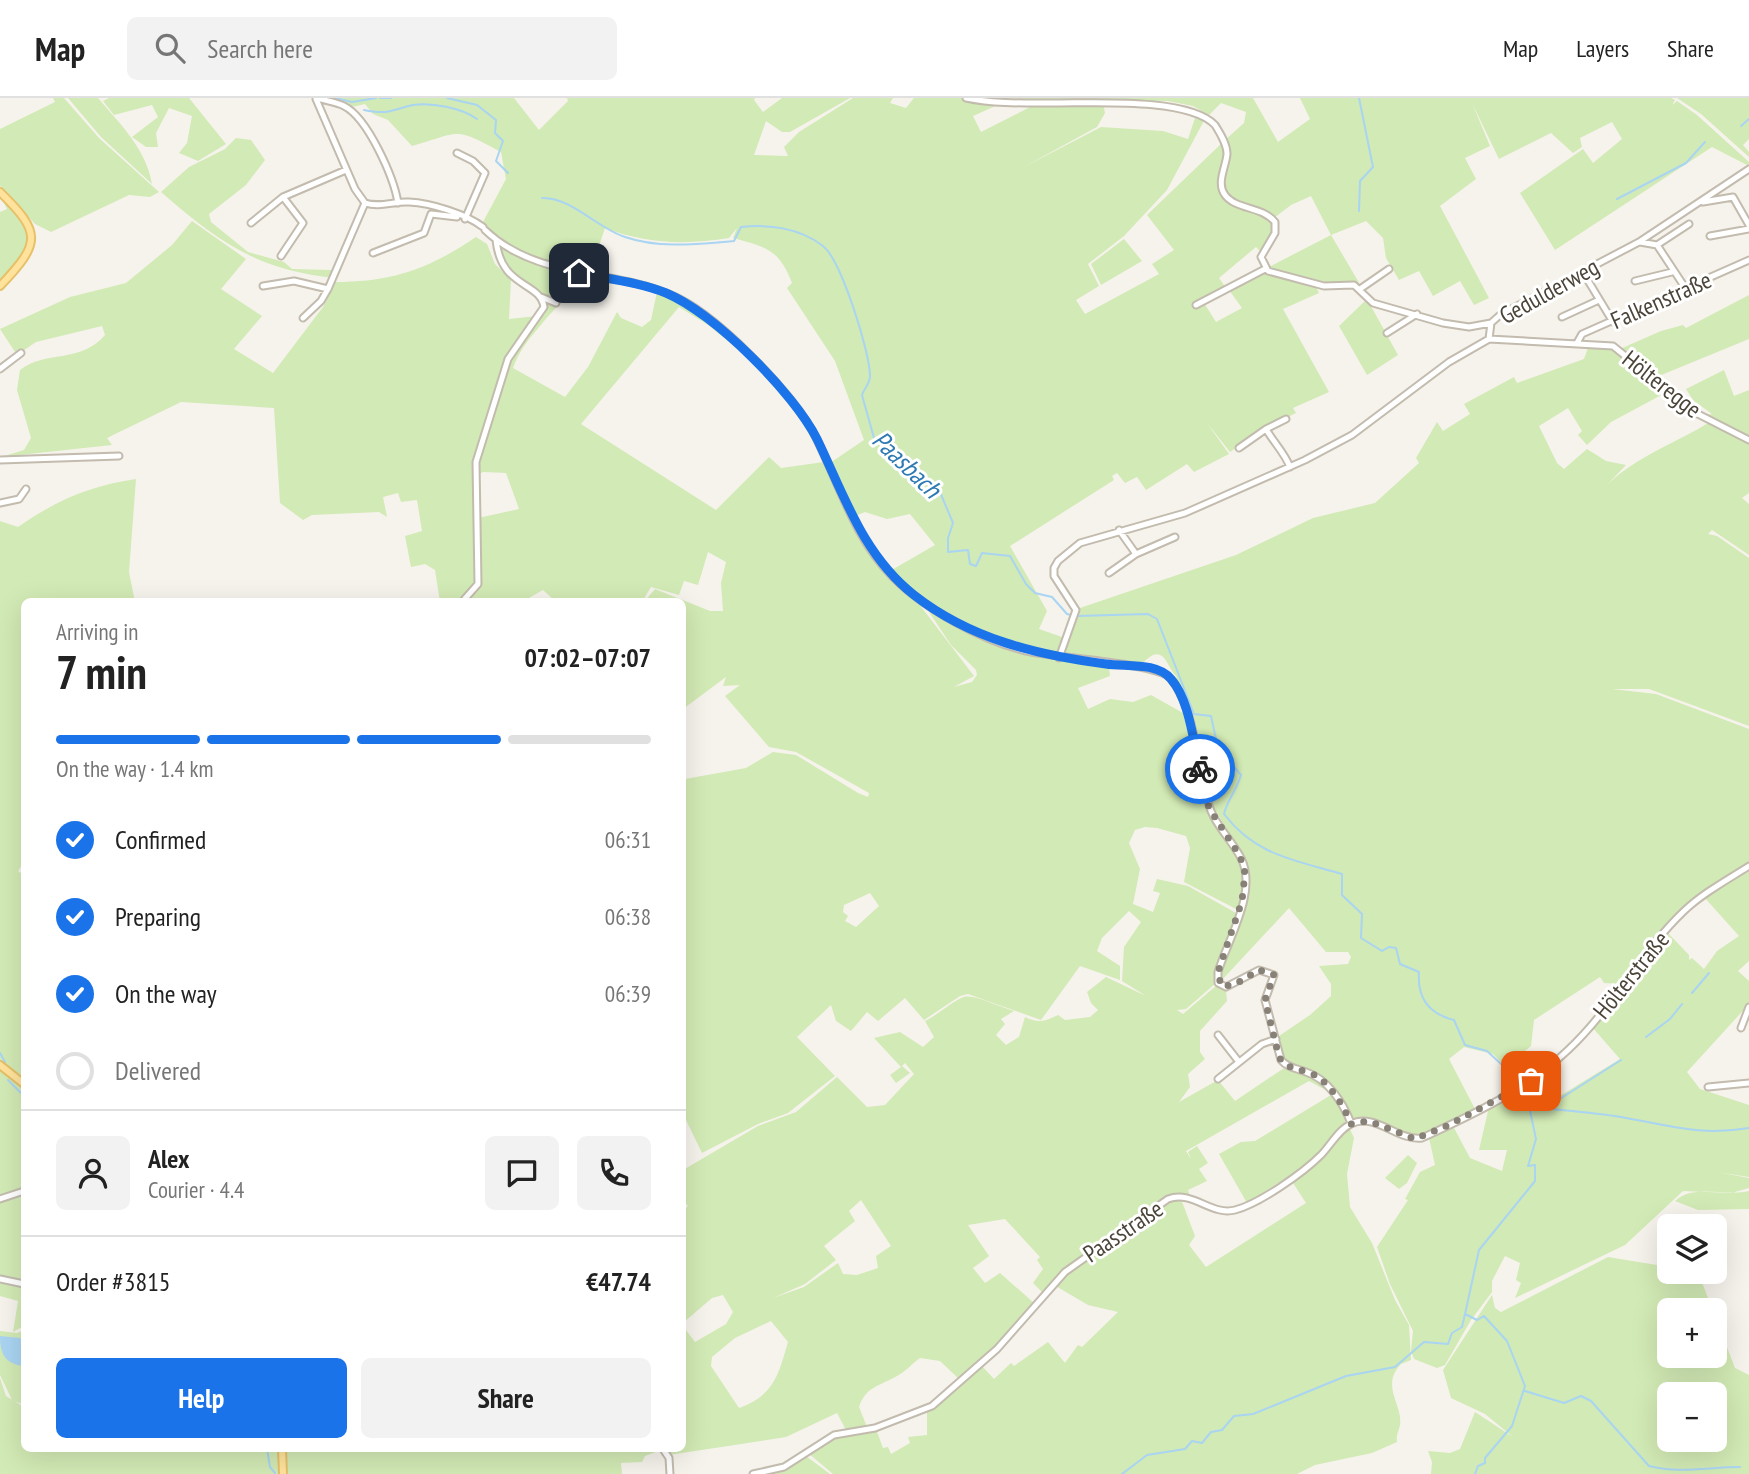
<!DOCTYPE html>
<html lang="en">
<head>
<meta charset="utf-8">
<style>
	:root { --surface:#fff; --page:#f2f2f2; --text:#222; --muted:#767676; --line:#e0e0e0; --accent:#1a73e8 }
	body { margin:0; font-family:"PT Sans Narrow",sans-serif; background:var(--page); color:var(--text); height:100vh; display:flex; flex-direction:column; font-size:26px; white-space:nowrap }
	* { box-sizing:border-box; margin:0 }
	p { font-size:23px; color:var(--muted) }
	.icon { flex:none; width:38px; height:38px; fill:none; stroke:currentColor; stroke-width:2; stroke-linecap:round; stroke-linejoin:round }
	.map { position:relative; flex:1; overflow:hidden }
	.details { position:absolute; left:21px; top:500px; width:665px; height:854px; display:flex; flex-direction:column; background:var(--surface); border-radius:10px; box-shadow:0 7px 28px #0002 }
	.details>* { flex:none }
	.fabs { position:absolute; left:1657px; top:1116px; display:grid; gap:14px }
	.fabs a { display:grid; place-items:center; width:70px; height:70px; border-radius:10px; background:var(--surface); box-shadow:0 7px 28px #0002; font-size:35px }
	.pin { position:absolute; display:grid; place-items:center; width:60px; height:60px; color:#fff; margin:-30px; border-radius:14px; box-shadow:0 4px 10px #0006 }
	.courier { position:absolute; display:grid; place-items:center; width:70px; height:70px; margin:-35px; border:5px solid #1a73e8; border-radius:50%; background:#fff; color:#222; box-shadow:0 2px 9px #0007 }
	.overview em { font-style:normal; font-weight:700 }
	.overview div { display:flex; flex-direction:column-reverse }
	.overview { display:flex; align-items:center; justify-content:space-between; height:119px; padding:0 35px }
	h1 { font-size:46px; font-weight:700; line-height:52px }
	.bar { display:grid; grid-template-columns:repeat(4,1fr); gap:10px 7px; align-content:center; height:84px; padding:0 35px }
	.bar i { height:9px; border-radius:5px; background:var(--line) }
	.bar .selected { background:var(--accent) }
	.bar p { grid-column:span 4 }
	.line { display:flex; align-items:center; gap:18px; padding:0 35px; border-top:2px solid var(--line) }
	.line div { flex:1 }
	.round { display:grid; place-items:center; flex:none; width:74px; height:74px; border-radius:10px; background:var(--page) }
	ol { padding:0 35px; list-style:none }
	li { display:flex; align-items:center; gap:21px; height:77px }
	li p { margin-inline-start:auto }
	li .icon { padding:7px; border-radius:50%; background:var(--accent); color:#fff; stroke-width:4 }
	li:last-child { color:var(--muted) }
	li i { width:38px; height:38px; border:4px solid var(--line); border-radius:50% }
	.button { display:flex; gap:14px; margin-top:auto; padding:14px 35px }
	.button a { flex:1; height:80px; border-radius:10px; background:var(--accent); color:#fff; font-size:28px; font-weight:700; line-height:80px; text-align:center }
	.button a+a { background:var(--page); color:var(--text) }
	header { display:flex; align-items:center; gap:42px; box-sizing:border-box; height:98px; padding:0 35px; background:var(--surface); border-bottom:2px solid var(--line) }
	header strong { font-size:33px }
	nav { display:flex; gap:38px; margin-inline-start:auto; font-size:24px }
	.search { width:490px; height:63px; background:var(--page); display:flex; align-items:center; gap:18px; box-sizing:border-box; padding:0 24px; border-radius:10px; color:var(--muted); font-size:26px }
	.map>svg:first-child { display:block }
</style>
</head>
<body>
<header>
<strong>Map</strong>
<div class="search"><svg class="icon" aria-label="search" viewBox="0 0 24 24"><circle cx="10" cy="10" r="6"/><path d="M15 15l6 6"/></svg>Search here</div>
<nav><a>Map</a><a>Layers</a><a>Share</a></nav>
</header>
<div class="map">
<svg width="1749" height="1376" viewBox="0 0 1749 1376">
	<rect width="100%" height="100%" fill="#f6f3ec"/>
	<path fill="#d2eab5" fill-rule="evenodd" d="M53 0H64L99 40 159 94 150 99 129 97 51 134 35 126 0 88V31L55 4Z
		M68 0H98C121 27 146 51 152 86L101 39Z
		M109 0H189L226 46 198 63 179 55 187 45 192 18 169 10 156 35 158 49H146L132 39 158 19 152 7 114 17 103 3Z
		M323 0H514L539 32 568 3 567 0H755L754 2 763 14 782 0H850L790 34H782L766 23 754 57 788 58 784 49 799 34 853 0H893L890 5 906 10 914 0H960L1002 5 973 18 981 34 1038 5H1103L1105 15 1097 29 1022 70 1101 29 1163 33 1188 41 1197 14 1206 19 1167 92 1124 138 1088 166 1099 188 1076 202 1085 216 1159 176 1152 166 1174 152 1147 117 1223 44V97L1265 116 1276 128 1262 155 1256 149 1219 180 1226 190 1204 205 1216 224 1242 210 1229 192 1263 172 1272 178 1315 187 1319 195 1283 211 1329 294 1293 310 1296 315 1266 329 1230 354 1207 325 1229 356 1194 374 1187 366 1146 392 1137 379 1125 385 1117 375 1112 378 1114 382 1010 448 1047 513 1039 531 1065 540 1058 557C997 545 937 516 890 473L935 447 910 416 887 421 865 414 855 418 830 365 864 342 835 263 787 190 792 185C779 151 766 149 733 140L737 130 729 140C686 147 646 146 605 130L590 174C549 165 512 155 483 124L506 81 501 54C453 28 461 34 412 48L388 22 373 16 365 6 352 9Z
		M976 0H1253L1278 44 1310 21 1300 0H1671L1675 2 1672 7 1677 3 1697 17 1749 64V68L1712 49 1555 152 1520 95 1583 51 1593 65 1622 41 1612 24 1580 40 1582 49 1573 55 1551 35 1499 61 1472 5 1490 48 1465 60 1476 81 1440 108 1489 200 1474 207 1460 183 1433 198 1419 173 1399 182 1386 160 1383 140 1366 123 1331 137 1361 188 1326 186 1273 174 1267 170 1331 137 1311 98 1291 107 1274 120 1231 101 1223 89 1228 56 1225 42 1244 25 1246 14 1221 5 1209 17 1193 8 1168 3Z
		M1677 0H1749V41L1743 47 1749 54V59L1701 16Z
		M236 40 251 42 265 62 246 87 209 116 211 124 248 154 284 164 292 171 331 172 335 175 334 180C256 171 220 145 161 94L189 69 225 51Z
		M0 97C38 134 34 146 0 184V114L7 111Z
		M192 123 246 161 221 191 262 218 234 251 273 275 323 209 335 184C392 184 429 171 476 139L487 146 495 166 511 182 509 221 537 218 510 253 491 305 475 360 477 487 460 504H440L435 472 425 466 411 469 405 438 422 433 417 402 401 404 398 395 383 399 387 419 379 414 312 417 303 422 280 405 274 310 181 304 107 340 112 347 1 359 24 352 31 340 17 292 20 272C45 252 80 266 105 237L102 228 36 244 17 257 0 231 70 199 126 185 172 147Z
		M1124 141 1142 163 1101 187 1091 166Z
		M499 150 564 174 619 185C580 185 564 199 540 228 528 242 519 253 513 270L565 299 588 269 617 214 621 220 642 229 651 222 657 194C691 203 719 231 743 255L708 227 679 209 581 326 716 412 769 359 781 370 824 364 836 392 872 454 916 502 974 578 954 589 972 584 977 577 976 572 951 547 925 508 1014 554 1109 569 1110 578 1078 590 1088 611 1110 601 1133 604 1151 597 1183 615C1191 644 1196 675 1206 704 1221 752 1254 750 1238 812L1184 784 1190 750 1186 738 1157 730 1145 729 1135 732 1129 745 1140 771 1133 806 1153 814 1160 795 1153 793 1157 781 1188 788 1236 815 1219 864 1216 885 1186 911 1177 912 1183 916 1217 887 1226 892 1227 903 1200 933V954L1205 961 1188 976 1190 989 1179 1004 1218 982 1235 1003 1284 970 1313 979 1329 994 1309 983 1186 1053 1191 1061 1188 1054 1197 1048 1208 1065 1199 1071 1207 1083 1188 1092 1190 1098 1177 1096 1168 1100C1123 1127 1076 1155 1043 1195L1033 1185 1043 1171 1037 1162 1040 1159 1005 1121 968 1127 989 1158 973 1170 985 1185 1000 1175 1034 1205 996 1249 959 1281 940 1263 920 1260C913 1265 905 1274 897 1278 880 1288 866 1288 859 1309L867 1329 846 1332 837 1315 786 1339 669 1357 664 1351H682L683 1228 695 1244 726 1226 733 1214 723 1197 712 1200 683 1225 682 1113 688 1108 683 1102V1072L758 1028 796 1014 837 979 867 1009 885 1007 914 976 905 965 902 968 910 975 896 985 890 977 901 969 874 940 900 934 923 949 934 939 925 923C936 918 956 901 964 899 974 896 1002 910 1014 913L1001 921 1005 926 996 937 1006 947 1019 939 1025 919C1038 926 1046 923 1058 917L1065 922 1090 919 1098 912 1091 905 1087 894 1106 879 1146 898 1122 883 1124 849 1141 824 1129 813 1102 840 1097 853 1120 868V882L1080 868 1041 922 968 896 960 898 924 922 905 900 878 923 867 914 851 933 836 923 831 907 797 939 835 978 788 1015 758 1026 702 1055 683 1016V685L685 681 746 670 773 654 796 657 858 695 868 699 869 695 796 654 769 649 725 598 740 587 723 588 726 579 683 611 682 504H644L655 491 710 513H723L721 485 726 464 708 454 698 487 684 483 679 497 651 489 642 504H556L543 492 522 504H465L480 485 478 420 519 411 506 375 483 374 477 377C478 348 500 279 515 254 524 240 535 228 545 215 548 191 517 181 502 165ZM870 795 879 808 856 829 845 823 848 818 843 814 844 807ZM861 1102 891 1148 876 1158 878 1170 857 1177 843 1176 838 1165 804 1189 773 1200 805 1186 836 1162 824 1148 855 1123 849 1113ZM771 1223 788 1244C778 1278 774 1297 739 1310L711 1268 712 1259 735 1240Z
		M1749 197V241L1654 280 1620 251 1661 233 1683 227 1686 230Z
		M1367 201 1398 257 1367 277 1339 228Z
		M1589 247 1614 250 1667 294 1611 324 1587 347 1578 337 1582 333 1568 310 1539 328 1557 365 1564 371 1587 351 1606 363 1626 367 1608 386C1639 357 1676 345 1710 324L1703 317 1712 316 1693 302 1686 291 1724 272 1734 298 1749 292V395L1742 400 1749 406V457L1712 432 1708 436 1717 438 1749 460V628L1649 591H1612L1656 596 1749 631V765L1697 800 1621 886 1604 885 1600 879 1534 922 1531 948 1506 969 1493 956 1464 949 1449 961 1475 1011 1422 1038 1408 1039 1371 1021 1352 1020C1343 1006 1335 990 1322 979 1297 958 1285 984 1279 938L1310 917 1331 898V886L1319 868 1348 866 1351 859 1348 854H1326L1289 810 1221 883V872L1243 810 1248 779 1247 766 1210 703 1207 682 1175 581 1177 579C1166 569 1164 541 1141 567L1064 557 1063 553 1077 511 1236 457 1313 420 1375 405 1419 365 1416 360 1437 324 1443 333 1470 316 1464 306 1514 279 1517 285 1584 261Z
		M136 381 129 474 135 504H154H24V533L21 536 24 541V764L18 773 24 777V1092L0 1100V423L18 429C57 402 89 388 136 381Z
		M1749 769V863L1738 873 1749 883V906L1687 974 1700 991 1749 1007V1079L1717 1074 1749 1080V1090L1731 1095 1683 1093 1625 1147 1515 1200 1521 1185 1516 1182 1520 1165 1505 1158 1492 1183V1194L1471 1222 1445 1267 1437 1270 1414 1261 1411 1253 1413 1233 1390 1186 1377 1149 1408 1102 1405 1101 1420 1074 1435 1067 1429 1040 1453 1028 1470 1060 1502 1073 1507 1052H1479L1489 1009 1521 992 1531 1004H1550L1620 961 1592 929 1667 834 1689 857V862L1692 860 1704 871 1717 853 1739 838 1704 799Z
		M1331 997 1346 1021 1343 1029 1306 1067 1247 1105 1219 1056 1241 1044 1255 1043Z
		M1347 1031H1350L1354 1040 1347 1076 1350 1109 1372 1145 1395 1202 1409 1227 1411 1262 1401 1266C1380 1288 1403 1306 1400 1327 1399 1333 1396 1336 1397 1344L1372 1355 1315 1367 1297 1376H833L808 1355 839 1337 876 1331 883 1350 888 1349 891 1356 910 1345 908 1339 927 1337V1313L981 1267 994 1281 1011 1265 1014 1268 1048 1244 1065 1265 1078 1247 1082 1249 1118 1214 1088 1207 1054 1187 1066 1176 1177 1100 1181 1101 1195 1138 1189 1147 1206 1169 1306 1105 1291 1082 1319 1062Z
		M1408 1057 1417 1065 1407 1085 1399 1091 1385 1080Z
		M1749 1093V1111L1698 1112 1675 1103C1694 1085 1726 1099 1749 1093Z
		M24 1094V1185L0 1179V1102Z
		M1608 1159 1669 1169 1670 1174H1698L1713 1213H1670V1258H1715V1218L1735 1270 1749 1277V1376H1431L1432 1364 1428 1353 1450 1355 1460 1351 1475 1314 1513 1339 1485 1316 1451 1300 1443 1272 1492 1197 1495 1210 1501 1214ZM1670 1297H1715V1342H1670Z
		M0 1181 24 1187V1228L13 1234 18 1203 0 1198Z
		M24 1232V1307L12 1302 0 1277V1233L17 1235Z
		M0 1280 6 1298 24 1309V1351H280L282 1376H0Z
		M283 1351H661V1352L645 1358 642 1364 621 1365 622 1376H285Z
		M806 1358 830 1376H764L784 1371Z"/>
	<path fill="#a9d4f2" d="M0 1238 20 1240 24 1245V1268C5 1266 0 1256 0 1238Z"/>
	<g fill="none" stroke-linecap="round" stroke-linejoin="round">
		<path stroke="#a9d4f2" stroke-width="2" d="M335 0 352 4 376 0
			M380 0H391
			M447 0 477 7 496 22 495 35 503 43 496 63 508 75
			M364 12C388 17 391 12 413 7 431 4 462 10 477 21
			M1741 28 1749 21
			M542 100C571 99 597 130 625 139 660 151 698 146 734 143L741 129C769 126 800 130 823 148 841 162 870 254 870 278 870 286 864 290 862 297L874 340 888 344 894 359 907 373 914 371 940 394 953 425 948 440V454L968 452 970 466 976 468 982 455 1010 458 1026 486 1035 495 1052 499 1067 516 1071 517
			M1617 101 1686 65 1705 44
			M1359 113 1360 83 1373 69 1359 0
			M1077 518 1148 516 1157 521 1194 616 1211 618 1218 650 1241 677C1237 692 1227 702 1224 716 1256 758 1295 762 1342 776V797L1362 816 1361 840 1382 853 1389 849 1396 850 1400 866 1419 874C1417 900 1429 916 1454 922L1465 947 1487 953 1514 978 1529 1008 1536 1041 1528 1068 1535 1067V1083L1479 1152 1465 1216 1477 1222 1484 1218 1507 1243 1525 1288 1512 1328 1485 1360V1365L1478 1368 1475 1376
			M1692 895 1709 875
			M1646 939 1670 921 1682 906
			M0 955 5 964
			M8 982 24 998
			M1534 1005 1552 1006 1621 962
			M1529 1008C1561 1013 1594 1014 1626 1020 1672 1028 1701 1038 1749 1030
			M1525 1293 1564 1305 1581 1298 1591 1303 1649 1368C1679 1376 1709 1369 1740 1369
			M267 1351 270 1369 275 1375
			M1122 1376 1147 1357 1185 1351 1192 1343 1202 1345 1211 1334 1222 1332 1234 1318 1253 1316 1346 1278 1395 1269 1424 1244 1448 1246 1452 1235 1462 1229 1465 1216"/>
		<g stroke="#c2bbae" stroke-width="9">
			<path id="minor" d="M317 0C326 3 336 4 344 8 368 20 394 80 398 105
				M966 0C995 6 1027 5 1057 5 1097 5 1189 0 1215 27 1220 35 1227 46 1227 56 1226 69 1216 85 1225 97 1236 112 1262 108 1275 124V135L1261 159 1268 173 1324 188 1354 187 1373 205 1443 225 1469 229 1491 225
				M316 1 355 91 365 105
				M457 55 473 63 485 75 465 121
				M1703 104 1733 99 1749 127
				M365 105C380 110 394 103 409 104 431 105 466 116 483 129
				M251 125 283 99 346 72
				M485 132C541 186 626 168 689 206 728 230 794 297 815 338 839 385 854 440 892 478 923 510 983 543 1026 553 1053 560 1157 565 1170 580 1193 605 1199 670 1208 704 1213 725 1231 741 1241 760 1258 794 1228 841 1218 874V885L1226 889 1259 872 1274 877 1265 902 1281 962C1288 970 1296 970 1306 974 1328 981 1343 1005 1351 1025
				M1710 138 1749 131
				M1640 144 1657 147 1686 191
				M1657 147 1689 126
				M373 155 424 135 431 116 457 119
				M281 158 303 125 283 99
				M1578 176 1587 181 1613 224
				M1635 183 1672 174
				M263 188 294 183 328 191 365 105
				M1360 191 1389 171
				M541 199 556 205
				M1196 207 1265 171
				M1562 219 1599 202
				M303 220 321 203 328 191
				M1387 235 1417 216
				M1489 241 1491 225 1500 217 1639 144 1749 71
				M1489 241 1613 248 1696 315 1749 342
				M1577 245 1582 236 1749 162
				M0 271 21 255
				M1266 331C1274 345 1284 354 1290 369
				M1239 350 1266 331 1286 321
				M0 362 119 358
				M0 405 19 401 26 391
				M1119 432 1136 456
				M1109 475 1136 456 1175 439
				M462 504 478 486 476 364 508 261 544 209C540 183 501 191 496 142
				M1059 560 1076 512 1054 478V470L1058 463 1080 445 1185 415 1305 362 1352 337 1449 264 1489 241
				M1741 930 1749 909
				M1218 937 1239 964
				M1218 981 1262 946 1276 941
				M1708 989 1749 985
				M0 1101 24 1093
				M0 1181 24 1186
				M663 1351 669 1360 670 1376
				M753 1376 784 1369 834 1337 875 1330 932 1308 997 1251 1065 1174 1168 1101C1193 1092 1211 1118 1235 1112 1259 1106 1303 1075 1321 1057 1330 1048 1339 1031 1351 1026 1375 1014 1397 1043 1422 1040 1474 1016 1526 992 1568 952 1612 911 1640 855 1684 813 1703 795 1727 782 1749 768"/>
		</g>
		<g stroke="#e6c16a" stroke-width="10">
			<path id="major" d="M0 94C42 135 41 145 0 188
				M0 967 24 986
				M282 1351 283 1376"/>
		</g>
		<use href="#minor" stroke="#fff" stroke-width="5"/>
		<use href="#major" stroke="#ffe39c" stroke-width="6"/>
	</g>
	<g fill="none" stroke-linecap="round" stroke-linejoin="round">
		<path stroke="#878178" stroke-width="7" stroke-dasharray="0 12.6" d="M1200 671 1209 710 1240 758 1245 775 1242 803 1218 874 1221 888 1234 887 1259 872 1274 877 1265 902 1279 959C1288 974 1305 970 1318 979 1333 990 1344 1009 1351 1026L1369 1023 1415 1041 1449 1027 1531 983"/>
		<path stroke="#1a73e8" stroke-width="9" d="M579 175C607 181 639 184 666 195 714 215 794 295 817 341 844 397 863 457 914 497 970 541 1037 557 1106 566 1126 569 1157 564 1171 581 1190 603 1193 644 1200 671"/>
	</g>
	<g text-anchor="middle" dominant-baseline="central" stroke-width="6" stroke-linejoin="round" paint-order="stroke">
		<g font-size="24" fill="#4b4439" stroke="#fff">
			<text transform="translate(1549 193) rotate(-29)">Gedulderweg</text>
			<text transform="translate(1661 202) rotate(-24)">Falkenstraße</text>
			<text transform="translate(1662 286) rotate(38)">Hölteregge</text>
			<text transform="translate(1631 877) rotate(-51)">Hölterstraße</text>
			<text transform="translate(1123 1133) rotate(-34)">Paasstraße</text>
		</g>
		<g font-size="26" font-style="italic" fill="#2e7ab2" stroke="#fff">
			<text transform="translate(907 366) rotate(44)">Paasbach</text>
		</g>
	</g>
</svg>
<div class="fabs">
<a><svg class="icon" aria-label="layers" viewBox="0 0 24 24"><path d="M12 4l9 5-9 5-9-5zM3 14l9 5 9-5"/></svg></a>
<a>+</a>
<a>−</a>
</div>
<div class="pin" style="left:1531px;top:983px;background:#ea580c"><svg class="icon" aria-label="bag" viewBox="0 0 24 24"><path d="M5 8h14l-1 12H6zM9 8a3 3 0 0 1 6 0"/></svg></div>
<div class="pin" style="left:579px;top:175px;background:#1f2937"><svg class="icon" aria-label="home" viewBox="0 0 24 24"><path d="M3 11l9-7 9 7M6 9v11h12V9"/></svg></div>
<div class="courier" style="left:1200px;top:671px"><svg class="icon" aria-label="bike" viewBox="0 0 24 24"><circle cx="6" cy="16" r="4"/><circle cx="18" cy="16" r="4"/><path d="M6 16l4-8h5l3 8M10 8l3 8H6M13 5h3"/></svg></div>
<section class="details">
<div class="overview"><div><h1>7 min</h1><p>Arriving in</p></div><em>07:02–07:07</em></div>
<div class="bar"><i class="selected"></i><i class="selected"></i><i class="selected"></i><i></i><p>On the way · 1.4 km</p></div>
<ol>
<li><svg class="icon" aria-label="check" viewBox="0 0 24 24"><path d="M5 12l5 5 9-10"/></svg>Confirmed<p>06:31</p></li>
<li><svg class="icon" aria-label="check" viewBox="0 0 24 24"><path d="M5 12l5 5 9-10"/></svg>Preparing<p>06:38</p></li>
<li><svg class="icon" aria-label="check" viewBox="0 0 24 24"><path d="M5 12l5 5 9-10"/></svg>On the way<p>06:39</p></li>
<li><i></i>Delivered</li>
</ol>
<div class="line" style="height:126px"><a class="round"><svg class="icon" aria-label="person" viewBox="0 0 24 24"><circle cx="12" cy="8" r="4"/><path d="M4 21q1-7 8-7t8 7"/></svg></a><div><b>Alex</b><p>Courier · 4.4</p></div><a class="round"><svg class="icon" aria-label="chat" viewBox="0 0 24 24"><path d="M4 5h16v11H9l-5 4z"/></svg></a><a class="round"><svg class="icon" aria-label="phone" viewBox="0 0 24 24"><path d="M5 4h4l2 5-3 2q2 4 5 5l2-3 5 2v4C11 20 4 13 5 4z"/></svg></a></div>
<div class="line" style="height:91px"><div>Order #3815</div><b>€47.74</b></div>
<div class="button"><a>Help</a><a>Share</a></div>
</section>
</div>
</body>
</html>
